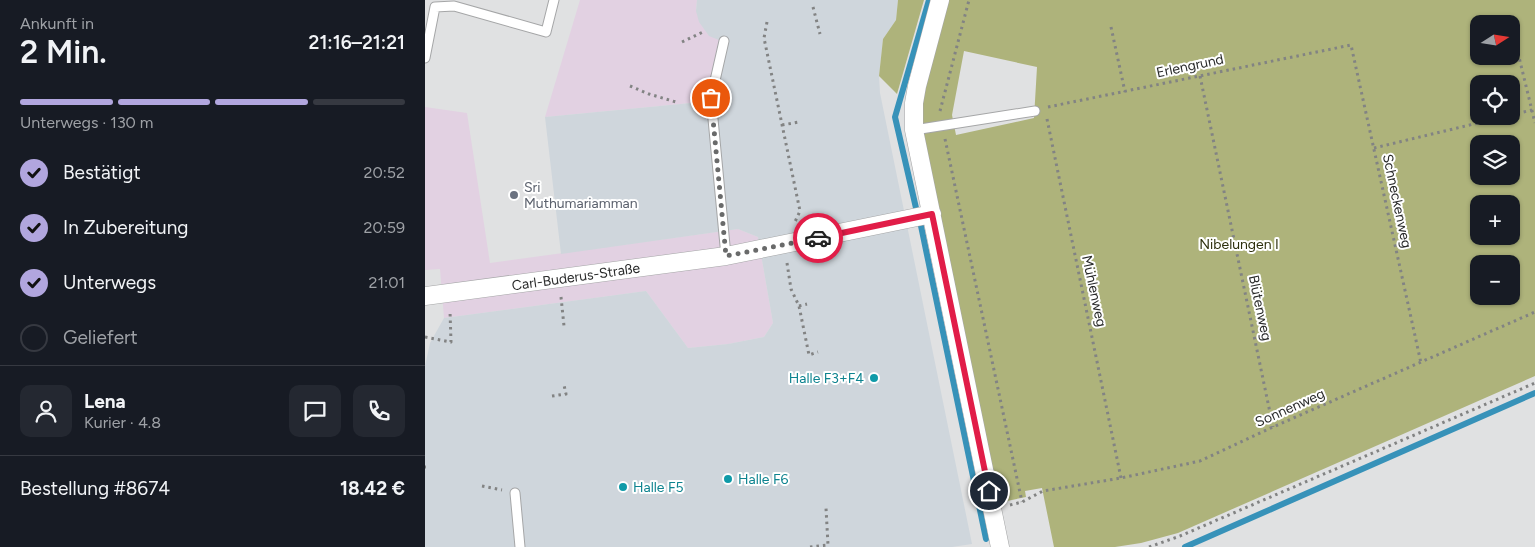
<!DOCTYPE html>
<html lang="de">
<head>
<meta charset="utf-8">
<style>
	:root { --surface:#171b24; --page:#242831; --text:#f1f3f6; --muted:#9ea1a6; --line:#363941; --accent:#b1a6de }
	body { margin:0; font-family:Figtree,sans-serif; background:var(--page); color:var(--text); height:100vh; display:flex; flex-direction:column; font-size:19px; white-space:nowrap }
	* { box-sizing:border-box; margin:0 }
	p { font-size:16px; color:var(--muted) }
	.icon { flex:none; width:28px; height:28px; fill:none; stroke:currentColor; stroke-width:2; stroke-linecap:round; stroke-linejoin:round }
	.map { position:relative; flex:1; overflow:hidden }
	.side { display:flex; flex-direction:column; background:var(--surface); width:425px }
	.side>* { flex:none }
	.needle { width:32px; rotate:78deg }
	.buttons { position:absolute; left:1045px; top:15px; display:grid; gap:10px }
	.buttons a { display:grid; place-items:center; width:50px; height:50px; border-radius:10px; background:var(--surface); box-shadow:0 1px 4px #0004; font-size:25px }
	.pin { position:absolute; display:grid; place-items:center; width:42px; height:42px; color:#fff; margin:-21px; border:2px solid #fff; border-radius:50%; box-shadow:0 1px 5px #0007 }
	.courier { position:absolute; display:grid; place-items:center; width:50px; height:50px; margin:-25px; border:4px solid #e11d48; border-radius:50%; background:#fff; color:#222; box-shadow:0 1px 6px #0007 }
	.summary em { font-style:normal; font-weight:600 }
	.summary div { display:flex; flex-direction:column-reverse }
	.summary { display:flex; align-items:center; justify-content:space-between; height:85px; padding:0 20px }
	h1 { font-size:32px; font-weight:600; line-height:38px }
	.bar { display:grid; grid-template-columns:repeat(4,1fr); gap:8px 5px; align-content:center; height:60px; padding:0 20px }
	.bar i { height:6px; border-radius:4px; background:var(--line) }
	.bar .selected { background:var(--accent) }
	.bar p { grid-column:span 4 }
	.line { display:flex; align-items:center; gap:12px; padding:0 20px; border-top:1px solid var(--line) }
	.line div { flex:1 }
	.round { display:grid; place-items:center; flex:none; width:52px; height:52px; border-radius:10px; background:var(--page) }
	ol { padding:0 20px; list-style:none }
	li { display:flex; align-items:center; gap:15px; height:55px }
	li p { margin-inline-start:auto }
	li .icon { padding:5px; border-radius:50%; background:var(--accent); color:#111; stroke-width:4 }
	li:last-child { color:var(--muted) }
	li i { width:28px; height:28px; border:2px solid var(--line); border-radius:50% }
	main { display:flex; flex:1; min-height:0 }
	.map>svg:first-child { display:block }
</style>
</head>
<body>
<main>
<section class="side">
<div class="summary"><div><h1>2 Min.</h1><p>Ankunft in</p></div><em>21:16–21:21</em></div>
<div class="bar"><i class="selected"></i><i class="selected"></i><i class="selected"></i><i></i><p>Unterwegs · 130 m</p></div>
<ol>
<li><svg class="icon" aria-label="check" viewBox="0 0 24 24"><path d="M5 12l5 5 9-10"/></svg>Bestätigt<p>20:52</p></li>
<li><svg class="icon" aria-label="check" viewBox="0 0 24 24"><path d="M5 12l5 5 9-10"/></svg>In Zubereitung<p>20:59</p></li>
<li><svg class="icon" aria-label="check" viewBox="0 0 24 24"><path d="M5 12l5 5 9-10"/></svg>Unterwegs<p>21:01</p></li>
<li><i></i>Geliefert</li>
</ol>
<div class="line" style="height:90px"><a class="round"><svg class="icon" aria-label="person" viewBox="0 0 24 24"><circle cx="12" cy="8" r="4"/><path d="M4 21q1-7 8-7t8 7"/></svg></a><div><b>Lena</b><p>Kurier · 4.8</p></div><a class="round"><svg class="icon" aria-label="chat" viewBox="0 0 24 24"><path d="M4 5h16v11H9l-5 4z"/></svg></a><a class="round"><svg class="icon" aria-label="phone" viewBox="0 0 24 24"><path d="M5 4h4l2 5-3 2q2 4 5 5l2-3 5 2v4C11 20 4 13 5 4z"/></svg></a></div>
<div class="line" style="height:65px"><div>Bestellung #8674</div><b>18.42 €</b></div>
</section>
<div class="map">
<svg width="1110" height="547" viewBox="0 0 1110 547">
	<rect width="100%" height="100%" fill="#e0e1e2"/>
	<path fill="#e2d1e2" d="M155 0H272L271 11 299 42 287 101 120 117Z
		M0 107 42 113 65 263 313 229 333 237 348 323 339 337 303 344 263 348 221 291 19 318 15 269 0 270Z"/>
	<path fill="#cfd6dc" d="M272 0H473L471 20 458 39 454 76 455 93 547 544 527 547H0V366L5 343 19 318 221 291 263 348 303 344 339 337 348 323 333 237 313 229 136 254 120 117 287 101 299 42 284 36 274 22 271 11Z"/>
	<path fill="#aeb37b" fill-rule="evenodd" d="M473 0H499L472 94 454 76 458 39 471 20Z
		M518 0H1110V376L753 533 716 543 690 547H629L617 488 600 491 601 497 567 504 489 105ZM1054 24H1086V56H1054ZM539 51 612 67 609 118 531 135 527 115ZM1054 84H1086V116H1054ZM1054 144H1086V176H1054ZM1054 204H1086V236H1054ZM1054 264H1086V296H1054Z"/>
	<g fill="none" stroke-linecap="round" stroke-linejoin="round">
		<path stroke="#3792b9" stroke-width="6" d="M491 208 470 117 504 0
			M496 226 561 539
			M760 547 1110 393"/>
		<g stroke="#a5a6a7" stroke-width="11">
			<path id="service" d="M299 41 286 98 301 256
				M0 58 10 7 29 6 121 32 129 0
				M489 130 610 111
				M90 493 95 547"/>
		</g>
		<g stroke="#a5a6a7" stroke-width="19">
			<path id="minor" d="M515 0 492 86 489 103V130L575 547
				M0 296 301 256 507 214"/>
		</g>
		<path stroke="#828383" stroke-width="3" stroke-dasharray="2.5 4" stroke-linecap="butt" d="M388 7 395 34
			M342 22 339 38 375 211 369 224
			M686 27 700 92
			M257 42 280 31
			M1093 53 1110 123
			M775 76 848 427
			M205 86 224 94 251 102
			M623 107 926 45 996 363
			M515 111 544 0
			M1086 115 1107 110
			M622 119 696 478
			M357 125 374 122
			M520 139 597 502
			M949 148 1082 116
			M362 263 366 289 374 306 384 355 393 352
			M136 297 139 326
			M374 306 382 304
			M0 337 26 342 25 311
			M127 396 141 394 139 385
			M0 467H1
			M57 486 77 490
			M585 505 597 502 618 491 696 478 775 461 848 427 1110 312
			M385 547 403 545 401 508
			M724 547 755 536 1110 383"/>
		<use href="#service" stroke="#fff" stroke-width="9"/>
		<use href="#minor" stroke="#fff" stroke-width="18"/>
	</g>
	<g fill="none" stroke-linecap="round" stroke-linejoin="round">
		<path stroke="#696a6a" stroke-width="5" stroke-dasharray="0 9" d="M286 98 301 256 393 238"/>
		<path stroke="#e11d48" stroke-width="6" d="M393 238 507 214 564 491"/>
	</g>
	<circle fill="#6b7280" stroke="#fff" stroke-width="2" cx="89" cy="195" r="5"/>
	<g fill="#0f9aa8" stroke="#fff" stroke-width="2">
		<circle cx="449" cy="378" r="5"/>
		<circle cx="303" cy="479" r="5"/>
		<circle cx="198" cy="487" r="5"/>
	</g>
	<g text-anchor="middle" dominant-baseline="central" stroke-width="4" stroke-linejoin="round" paint-order="stroke">
		<g font-size="14" fill="#292a2a" stroke="#fff">
			<text transform="translate(765 66) rotate(-12)">Erlengrund</text>
			<text transform="translate(972 201) rotate(78)">Schneckenweg</text>
			<text transform="translate(151 277) rotate(-8)">Carl-Buderus-Straße</text>
			<text transform="translate(669 291) rotate(78)">Mühlenweg</text>
			<text transform="translate(835 308) rotate(78)">Blütenweg</text>
			<text transform="translate(865 408) rotate(-24)">Sonnenweg</text>
		</g>
		<g font-size="14" fill="#5b616d" stroke="#fff" text-anchor="start">
			<text x="99" y="187">Sri<tspan x="99" dy="16">Muthumariamman</tspan></text>
		</g>
		<g font-size="14" fill="#2d2f0c" stroke="#fff">
			<text x="814" y="244">Nibelungen I</text>
		</g>
		<g font-size="14" fill="#0d838f" stroke="#fff" text-anchor="start">
			<text x="439" y="378" text-anchor="end">Halle F3+F4</text>
			<text x="313" y="479">Halle F6</text>
			<text x="208" y="487">Halle F5</text>
		</g>
	</g>
</svg>
<div class="buttons">
<a><svg class="needle" viewBox="-14 -14 28 28"><path d="M0-13l5 13h-10z" fill="#e53935"/><path d="M0 13l5-13h-10z" fill="#9ea1a6"/></svg></a>
<a><svg class="icon" aria-label="locate" viewBox="0 0 24 24"><circle cx="12" cy="12" r="6"/><path d="M12 2v4M12 18v4M2 12h4M18 12h4"/></svg></a>
<a><svg class="icon" aria-label="layers" viewBox="0 0 24 24"><path d="M12 4l9 5-9 5-9-5zM3 14l9 5 9-5"/></svg></a>
<a>+</a>
<a>−</a>
</div>
<div class="pin" style="left:286px;top:98px;background:#ea580c"><svg class="icon" aria-label="bag" viewBox="0 0 24 24"><path d="M5 8h14l-1 12H6zM9 8a3 3 0 0 1 6 0"/></svg></div>
<div class="pin" style="left:564px;top:491px;background:#1f2937"><svg class="icon" aria-label="home" viewBox="0 0 24 24"><path d="M3 11l9-7 9 7M6 9v11h12V9"/></svg></div>
<div class="courier" style="left:393px;top:238px"><svg class="icon" aria-label="car" viewBox="0 0 24 24"><path d="M5 17H2v-5l4-1 3-4h7l3 4 3 1v5h-3M9 17h6M6 11h13"/><circle cx="7" cy="17" r="2"/><circle cx="17" cy="17" r="2"/></svg></div>
</div>
</main>
</body>
</html>
